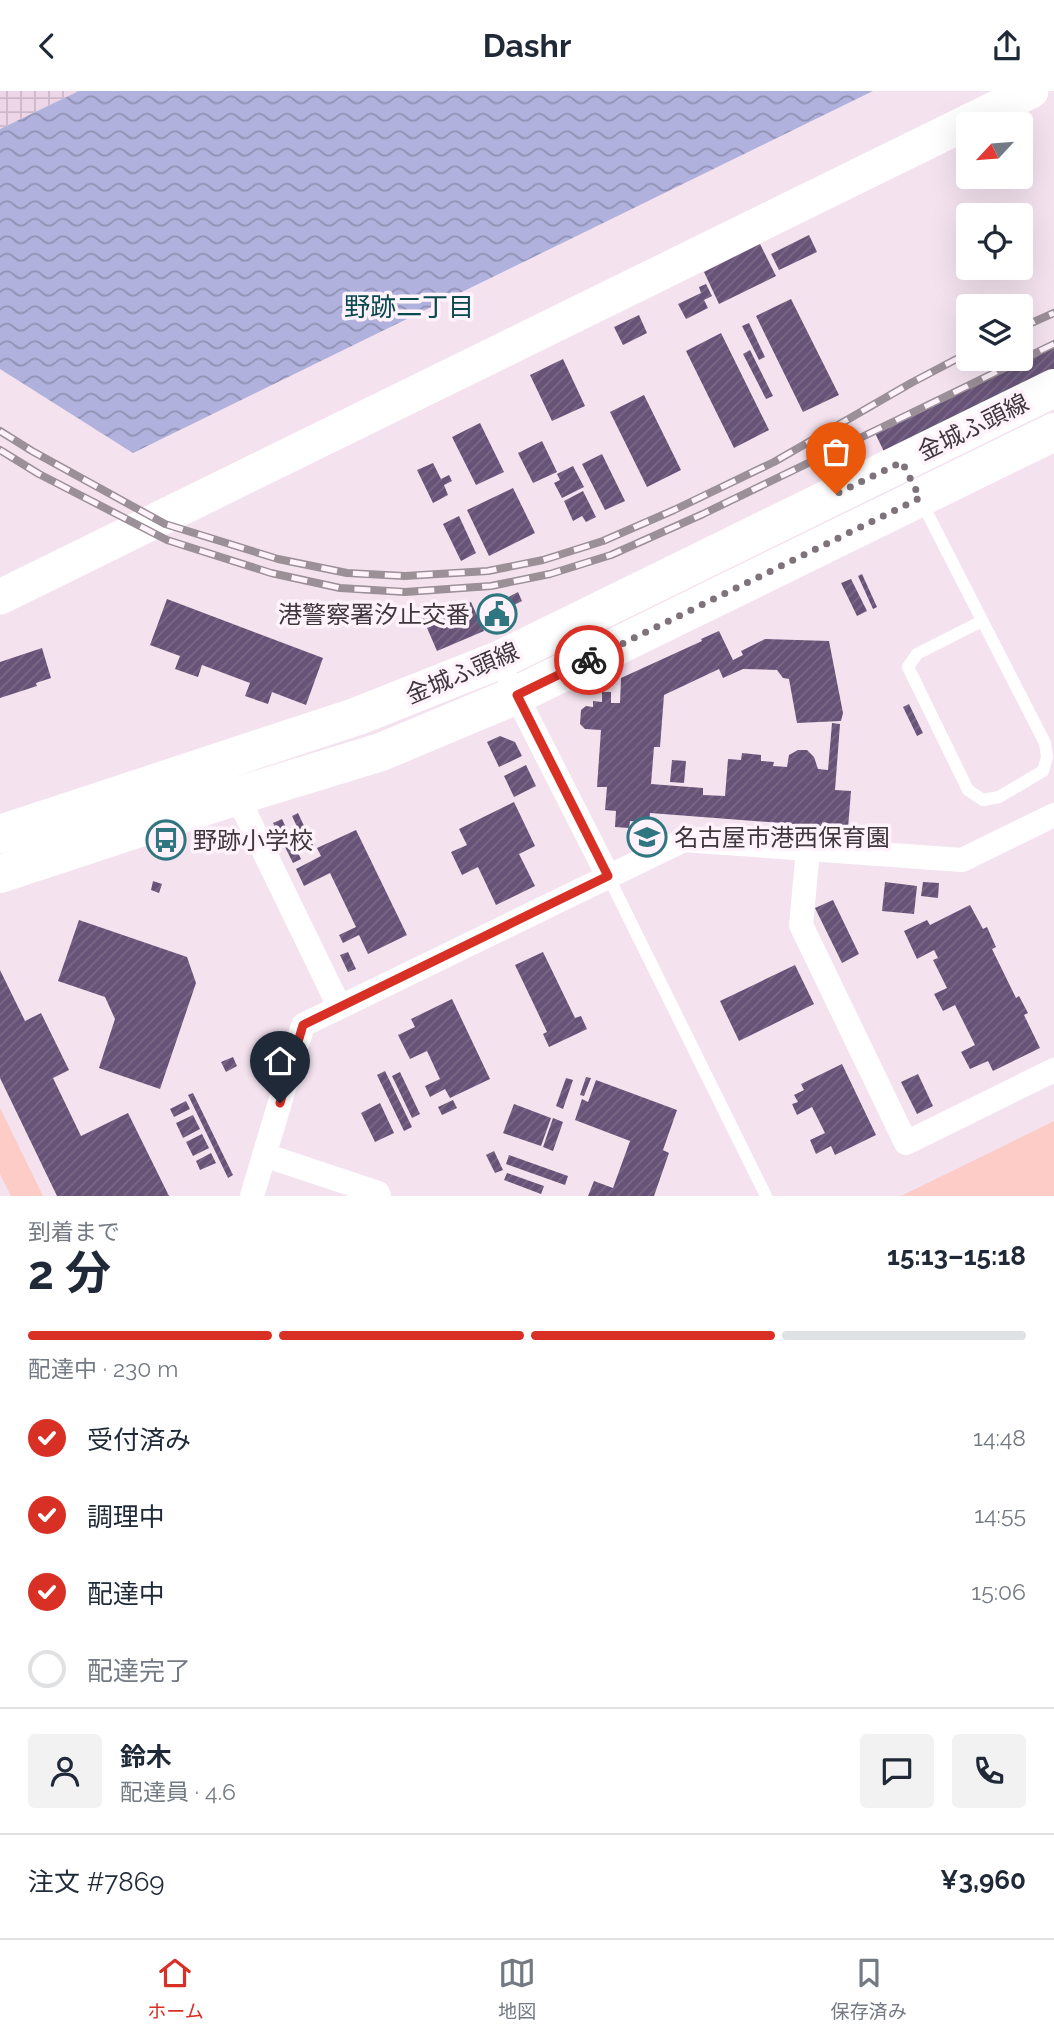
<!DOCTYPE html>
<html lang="ja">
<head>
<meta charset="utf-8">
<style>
	:root { --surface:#fff; --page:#f2f2f3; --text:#1f2937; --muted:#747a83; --line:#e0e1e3; --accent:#d93025 }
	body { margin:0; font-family:Raleway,"Noto Sans JP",sans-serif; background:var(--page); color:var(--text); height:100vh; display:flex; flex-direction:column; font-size:26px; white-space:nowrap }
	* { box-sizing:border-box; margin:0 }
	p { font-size:23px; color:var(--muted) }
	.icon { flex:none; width:38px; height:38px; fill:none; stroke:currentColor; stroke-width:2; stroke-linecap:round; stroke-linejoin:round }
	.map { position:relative; height:1105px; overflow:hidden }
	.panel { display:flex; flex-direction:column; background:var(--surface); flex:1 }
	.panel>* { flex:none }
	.needle { width:46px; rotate:244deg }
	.tools { position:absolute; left:956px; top:21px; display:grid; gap:14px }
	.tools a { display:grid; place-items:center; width:77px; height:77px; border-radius:7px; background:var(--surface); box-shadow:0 7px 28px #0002; font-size:35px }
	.pin { position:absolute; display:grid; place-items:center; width:60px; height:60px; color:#fff; margin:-72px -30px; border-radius:50% 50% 50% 0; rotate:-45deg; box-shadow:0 0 7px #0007 }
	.pin .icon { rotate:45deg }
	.courier { position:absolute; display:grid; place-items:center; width:70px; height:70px; margin:-35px; border:5px solid #d93025; border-radius:50%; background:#fff; color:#222; box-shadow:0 2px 9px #0007 }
	.head em { font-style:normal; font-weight:700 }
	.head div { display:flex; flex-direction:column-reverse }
	.head { display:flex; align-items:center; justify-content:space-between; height:119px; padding:0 28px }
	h1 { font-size:46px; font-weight:700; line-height:52px }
	.bar { display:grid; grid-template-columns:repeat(4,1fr); gap:10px 7px; align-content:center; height:84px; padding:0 28px }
	.bar i { height:9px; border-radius:5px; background:var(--line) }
	.bar .active { background:var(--accent) }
	.bar p { grid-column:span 4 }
	.line { display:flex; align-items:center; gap:18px; padding:0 28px; border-top:2px solid var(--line) }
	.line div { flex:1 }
	.round { display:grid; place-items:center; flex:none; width:74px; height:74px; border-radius:7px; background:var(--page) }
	ol { padding:0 28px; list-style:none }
	li { display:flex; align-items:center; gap:21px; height:77px }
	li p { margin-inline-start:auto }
	li .icon { padding:7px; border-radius:50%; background:var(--accent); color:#fff; stroke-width:4 }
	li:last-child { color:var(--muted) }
	li i { width:38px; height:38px; border:4px solid var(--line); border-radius:50% }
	header { display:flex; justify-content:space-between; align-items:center; height:91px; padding:0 28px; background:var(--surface); font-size:32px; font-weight:700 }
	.tab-bar { display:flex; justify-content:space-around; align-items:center; height:98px; border-top:2px solid var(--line); background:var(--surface); font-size:19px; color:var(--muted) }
	.tab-bar a { display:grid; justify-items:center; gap:4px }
	.tab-bar .active { color:var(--accent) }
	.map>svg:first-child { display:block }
</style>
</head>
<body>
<header><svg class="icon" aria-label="back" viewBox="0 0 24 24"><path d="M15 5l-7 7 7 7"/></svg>Dashr<svg class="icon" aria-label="share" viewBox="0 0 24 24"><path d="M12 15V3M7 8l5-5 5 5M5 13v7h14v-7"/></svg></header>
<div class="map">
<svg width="1054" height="1105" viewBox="0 0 1054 1105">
	<defs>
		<pattern id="industrial-grid" width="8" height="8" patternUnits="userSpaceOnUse" patternTransform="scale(1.75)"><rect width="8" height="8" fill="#ecd6e8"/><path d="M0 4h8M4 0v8" fill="none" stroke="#cbb8c8"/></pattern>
		<pattern id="water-waves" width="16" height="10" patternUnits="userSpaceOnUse" patternTransform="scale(1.75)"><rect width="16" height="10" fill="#b0b1dd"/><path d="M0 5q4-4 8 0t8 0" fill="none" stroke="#9191b4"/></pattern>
		<pattern id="building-hatch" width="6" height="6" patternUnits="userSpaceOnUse" patternTransform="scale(1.75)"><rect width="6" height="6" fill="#675377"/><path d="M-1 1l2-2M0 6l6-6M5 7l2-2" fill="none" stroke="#7a6986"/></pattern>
	</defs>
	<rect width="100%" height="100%" fill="#f4e3ef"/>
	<path fill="url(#industrial-grid)" d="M0 0H79L0 38Z"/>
	<path fill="#fdccc6" d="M0 1017 43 1105H11L0 1083Z
		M1054 1030V1105H901Z"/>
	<path fill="url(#water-waves)" d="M79 0H873L133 362 0 278V38Z"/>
	<path fill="url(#building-hatch)" d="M809 144 817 161 779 179 771 163Z
		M760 153 776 185 719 213 704 181Z
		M706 193 712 205 704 209 708 217 686 228 678 213 701 202 699 196Z
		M791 208 839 304 803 321 756 225Z
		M639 224 647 242 623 254 614 236Z
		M749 232 765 266 759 269 742 235Z
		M721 242 769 339 734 357 686 260Z
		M1054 255V285L888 369 875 342Z
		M750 259 773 305 766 308 743 263Z
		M563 268 585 315 552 330 530 284Z
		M644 304 681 379 647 396 610 321Z
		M480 332 504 381 476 394 452 346Z
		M542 350 557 381 533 392 518 362Z
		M602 363 625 410 605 419 582 373Z
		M433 372 441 388 449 384 452 390 444 394 448 404 433 412 417 379Z
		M573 375 584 396 562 407 554 392 560 389 557 383Z
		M513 397 535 442 489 465 467 419Z
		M583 400 596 426 586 431 582 425 573 430 564 410Z
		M459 425 476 462 461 470 443 433Z
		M862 483 877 516 873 518 858 485Z
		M851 488 867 520 857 525 841 492Z
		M518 501 522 510 508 517 503 509Z
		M167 508 323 567 306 614 272 601 268 613 245 605 250 592 202 574 198 586 175 578 180 565 150 554Z
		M499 510 509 530 498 536 488 515Z
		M449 511 452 519 471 511 484 540 437 560 421 523Z
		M719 540 733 569 743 564 741 560 765 548 829 550 843 622 841 630 797 632 789 588 783 587 777 579 743 578 723 587 719 578 664 604 660 656H654L651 693 703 697V704L725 705 728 668 741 669 742 662 761 664V670L774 671 773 675 787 676 789 664 798 659H807L814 666 818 678 828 679 832 632 840 633 835 699 851 700 848 737 650 722 649 732 630 730 629 737 615 736 616 720 605 719 607 696H597L601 639 585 638 580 633 581 619 586 615 593 616V610L602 611V601H611V612H620L621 587 702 550 701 548Z
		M42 557 51 587 36 592 37 595 0 607V571Z
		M909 613 923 642 917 645 903 616Z
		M500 645 515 651 522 665 499 676 487 651Z
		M672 669 686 670 684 692 670 691Z
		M526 674 536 695 514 706 504 685Z
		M514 711 535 755 519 763 535 795 496 814 478 776 462 784 451 761 467 754 459 738Z
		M298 722 313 754 307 757 292 725Z
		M282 728 301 768 293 772 273 732Z
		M356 739 407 844 368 863 359 844 343 852 339 844 356 836 330 782 304 795 296 778 321 765 317 757Z
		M153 790 162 793 159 802 151 799Z
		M885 791 917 795 914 823 882 820Z
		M923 791 939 792 938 807 921 805Z
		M833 809 859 863 842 872 815 817Z
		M970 814 983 838 987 836 996 856 992 858 1016 907 1019 905 1028 922 1024 924 1040 957 993 980 988 970 970 978 961 961 975 954 955 914 943 920 934 903 947 897 933 869 938 867 934 859 917 868 904 840 927 829 930 834Z
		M79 829 187 866 196 892 160 998 99 977 115 928 105 906 58 890Z
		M348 861 356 878 348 881 340 864Z
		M543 861 575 927 581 925 587 938 549 956 543 943 547 941 515 874Z
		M795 874 814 913 739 950 720 910Z
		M0 879 25 930 41 922 69 979 53 987 81 1045 128 1022 169 1105H57L0 987Z
		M452 908 490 988 450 1007 445 998 430 1006 425 995 440 988 427 960 410 968 398 944 415 936 411 928Z
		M233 966 237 975 226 981 221 971Z
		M842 973 876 1044 835 1064 831 1055 816 1063 810 1049 825 1042 812 1016 797 1024 792 1013 798 1011 794 1004 804 999 801 993Z
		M385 980 412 1036 404 1040 377 984Z
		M400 981 420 1023 412 1027 392 985Z
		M918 983 933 1015 917 1023 901 991Z
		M586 986 591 987 584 1005 580 1004Z
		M566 987 573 989 563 1018 556 1015Z
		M596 989 677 1019 663 1059 669 1062 654 1105H588L594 1090 613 1097 630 1050 575 1029 582 1008 588 1011Z
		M193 1002 233 1084 228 1087 188 1004Z
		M453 1009 457 1017 442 1024 438 1016Z
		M186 1010 190 1018 174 1026 170 1018Z
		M380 1012 394 1042 375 1051 361 1022Z
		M514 1013 551 1027 541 1055 503 1042Z
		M193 1024 200 1038 183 1047 176 1032Z
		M553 1027 563 1031 553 1060 543 1056Z
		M202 1043 209 1057 193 1065 186 1051Z
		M494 1060 503 1079 495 1082 486 1064Z
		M211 1062 216 1072 200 1079 196 1070Z
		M509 1064 568 1085 565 1094 506 1073Z
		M507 1082 544 1095 541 1103 504 1089Z"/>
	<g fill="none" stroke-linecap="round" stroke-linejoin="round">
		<path stroke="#fff" stroke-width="12" d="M921 410 1045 652 1047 666 1043 680 999 706 983 709 968 699 908 576 917 563 982 530
			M608 785 766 1105"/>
		<path stroke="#fff" stroke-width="24" d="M510 592 608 785
			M237 705 339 915
			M808 759 801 834 906 1052 1054 979
			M264 1064 378 1102 379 1105
			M252 1105 303 934 684 749 962 769 1054 724"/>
		<path stroke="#fff" stroke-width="35" d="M0 506 1031 0"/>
		<path stroke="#fff" stroke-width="38" d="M0 743 358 625 499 569 1054 297
			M0 783 237 705 381 661 517 604 1054 341"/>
		<g stroke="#9b8f98" stroke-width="8">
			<path id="rail" d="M1020 237 1054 222
				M0 340 32 360 165 433 278 468 347 482 405 485 488 480 543 469 603 450 674 419 774 371 911 292 968 262
				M0 359 39 383 167 449 271 482 340 497 405 501 491 495 550 483 611 464 703 423 1054 253"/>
		</g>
		<use href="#rail" stroke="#fff2fb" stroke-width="5" stroke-dasharray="16" stroke-linecap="butt"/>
	</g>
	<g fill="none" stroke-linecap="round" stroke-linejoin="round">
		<path stroke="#7e737b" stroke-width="7" stroke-dasharray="0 12.6" d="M589 569 920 407 902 371 836 403"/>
		<path stroke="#d93025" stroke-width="9" d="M280 1012 303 934 608 785 517 604 589 569"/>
	</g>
	<defs>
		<g id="civic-ring" transform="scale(2.0125)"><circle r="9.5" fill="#fff2fb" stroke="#2f7680" stroke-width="1.5"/><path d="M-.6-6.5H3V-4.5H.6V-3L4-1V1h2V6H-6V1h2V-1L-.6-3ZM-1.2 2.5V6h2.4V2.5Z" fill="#2f7680"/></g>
		<g id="school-ring" transform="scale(2.0125)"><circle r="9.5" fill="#fff2fb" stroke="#2f7680" stroke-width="1.5"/><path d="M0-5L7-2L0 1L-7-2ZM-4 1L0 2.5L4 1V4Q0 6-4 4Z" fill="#2f7680"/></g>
		<g id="bus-ring" transform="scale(2.0125)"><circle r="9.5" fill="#fff2fb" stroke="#2f7680" stroke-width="1.5"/><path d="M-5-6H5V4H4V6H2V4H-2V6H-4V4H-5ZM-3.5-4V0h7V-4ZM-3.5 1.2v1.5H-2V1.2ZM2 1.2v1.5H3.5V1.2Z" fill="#2f7680"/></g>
	</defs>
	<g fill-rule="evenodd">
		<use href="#civic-ring" x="497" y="523"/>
		<use href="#school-ring" x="647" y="746"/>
		<use href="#bus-ring" x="166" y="749"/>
	</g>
	<g text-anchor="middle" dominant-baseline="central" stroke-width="7" stroke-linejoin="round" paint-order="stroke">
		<g font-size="24" fill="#3e373c" stroke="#fff2fb">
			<text transform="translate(973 336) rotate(-26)">金城ふ頭線</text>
			<text transform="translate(462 582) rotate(-23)">金城ふ頭線</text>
		</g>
		<g font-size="24" fill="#3e373c" stroke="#fff2fb" text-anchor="start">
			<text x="470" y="523" text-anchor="end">港警察署汐止交番</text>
			<text x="674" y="746">名古屋市港西保育園</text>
			<text x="193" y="749">野跡小学校</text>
		</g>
		<g font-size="26" fill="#094950" stroke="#fff2fb">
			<text x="409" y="216">野跡二丁目</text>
		</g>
	</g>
</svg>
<div class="tools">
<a><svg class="needle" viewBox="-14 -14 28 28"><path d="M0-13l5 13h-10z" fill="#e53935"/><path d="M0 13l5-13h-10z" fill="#747a83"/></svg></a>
<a><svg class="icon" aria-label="locate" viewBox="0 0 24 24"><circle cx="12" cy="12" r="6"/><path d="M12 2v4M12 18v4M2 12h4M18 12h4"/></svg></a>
<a><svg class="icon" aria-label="layers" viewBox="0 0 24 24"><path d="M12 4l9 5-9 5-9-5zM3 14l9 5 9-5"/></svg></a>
</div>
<div class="pin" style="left:836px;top:403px;background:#ea580c"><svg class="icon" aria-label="bag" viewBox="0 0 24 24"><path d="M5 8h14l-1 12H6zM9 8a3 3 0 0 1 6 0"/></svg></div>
<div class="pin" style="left:280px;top:1012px;background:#1f2937"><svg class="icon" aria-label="home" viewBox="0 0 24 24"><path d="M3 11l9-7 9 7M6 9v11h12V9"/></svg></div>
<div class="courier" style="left:589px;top:569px"><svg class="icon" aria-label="bike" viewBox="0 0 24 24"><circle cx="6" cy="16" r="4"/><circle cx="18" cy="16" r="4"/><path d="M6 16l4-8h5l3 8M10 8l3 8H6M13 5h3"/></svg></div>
</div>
<section class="panel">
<div class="head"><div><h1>2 分</h1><p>到着まで</p></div><em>15:13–15:18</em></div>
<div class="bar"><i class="active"></i><i class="active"></i><i class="active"></i><i></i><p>配達中 · 230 m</p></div>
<ol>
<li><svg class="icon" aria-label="check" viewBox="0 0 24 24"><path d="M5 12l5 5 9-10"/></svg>受付済み<p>14:48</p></li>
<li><svg class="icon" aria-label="check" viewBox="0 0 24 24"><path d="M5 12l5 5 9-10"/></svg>調理中<p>14:55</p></li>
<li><svg class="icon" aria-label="check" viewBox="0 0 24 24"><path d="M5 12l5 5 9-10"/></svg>配達中<p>15:06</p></li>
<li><i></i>配達完了</li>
</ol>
<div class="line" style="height:126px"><a class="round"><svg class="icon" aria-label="person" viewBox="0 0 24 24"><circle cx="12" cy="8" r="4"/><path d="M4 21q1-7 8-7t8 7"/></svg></a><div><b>鈴木</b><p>配達員 · 4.6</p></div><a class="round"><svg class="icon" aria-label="chat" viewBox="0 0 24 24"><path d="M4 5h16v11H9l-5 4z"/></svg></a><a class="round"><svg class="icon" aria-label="phone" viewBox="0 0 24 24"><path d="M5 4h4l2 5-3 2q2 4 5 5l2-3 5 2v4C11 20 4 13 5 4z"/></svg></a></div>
<div class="line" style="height:91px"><div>注文 #7869</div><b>¥3,960</b></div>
</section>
<nav class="tab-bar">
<a class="active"><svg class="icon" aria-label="home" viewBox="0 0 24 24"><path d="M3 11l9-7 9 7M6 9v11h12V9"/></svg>ホーム</a>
<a><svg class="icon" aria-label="map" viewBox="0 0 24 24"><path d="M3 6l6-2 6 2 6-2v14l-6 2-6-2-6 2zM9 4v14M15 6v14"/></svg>地図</a>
<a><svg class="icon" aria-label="saved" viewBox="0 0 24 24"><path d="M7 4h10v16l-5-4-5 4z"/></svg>保存済み</a>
</nav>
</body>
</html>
